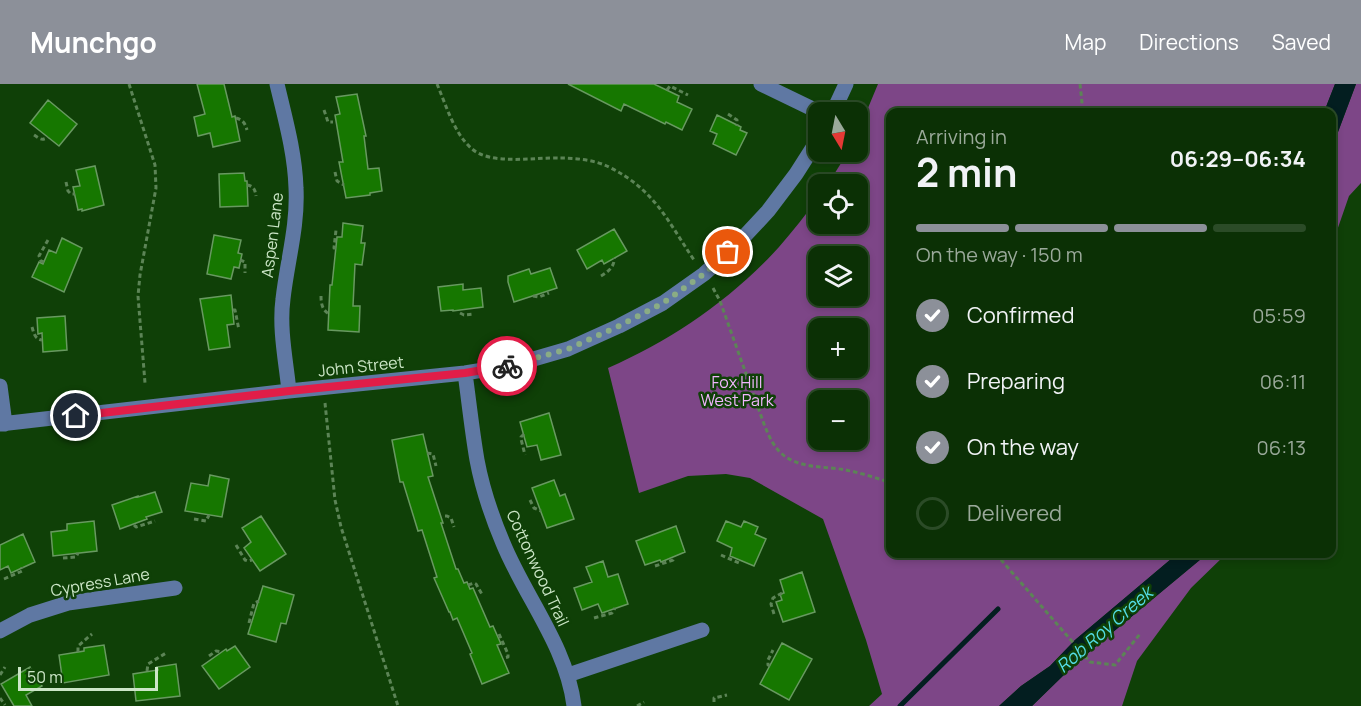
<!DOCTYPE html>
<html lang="en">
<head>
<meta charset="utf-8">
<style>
	:root { --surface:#0b3005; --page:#193c13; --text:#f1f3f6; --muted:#9aa99a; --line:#2b4b27; --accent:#8c9099 }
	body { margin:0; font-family:Manrope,sans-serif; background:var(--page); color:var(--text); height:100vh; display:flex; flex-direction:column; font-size:22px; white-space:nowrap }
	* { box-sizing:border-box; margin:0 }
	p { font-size:20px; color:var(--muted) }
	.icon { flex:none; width:33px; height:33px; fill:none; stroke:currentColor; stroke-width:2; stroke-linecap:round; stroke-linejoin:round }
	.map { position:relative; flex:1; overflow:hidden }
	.sheet { position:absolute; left:886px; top:24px; width:450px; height:450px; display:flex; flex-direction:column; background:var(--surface); border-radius:12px; box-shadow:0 3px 9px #0003,0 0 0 2px var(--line) }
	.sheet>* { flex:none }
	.needle { width:39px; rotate:170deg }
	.buttons { position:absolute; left:808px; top:18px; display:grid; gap:12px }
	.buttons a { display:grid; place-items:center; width:60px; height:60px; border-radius:12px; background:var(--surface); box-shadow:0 3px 9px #0003,0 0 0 2px var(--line); font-size:30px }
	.scale { position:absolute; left:18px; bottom:15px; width:140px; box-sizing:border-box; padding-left:6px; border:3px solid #cce6c7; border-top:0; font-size:16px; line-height:21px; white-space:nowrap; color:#cce6c7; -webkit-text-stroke:4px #0f4007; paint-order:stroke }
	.pin { position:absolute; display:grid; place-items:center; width:51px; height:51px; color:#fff; margin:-26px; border:3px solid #fff; border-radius:50%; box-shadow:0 2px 6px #0007 }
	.courier { position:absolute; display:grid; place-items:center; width:60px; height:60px; margin:-30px; border:4px solid #e11d48; border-radius:50%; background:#fff; color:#222; box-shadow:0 2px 8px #0007 }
	.summary em { font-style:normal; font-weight:700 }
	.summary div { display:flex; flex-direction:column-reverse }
	.summary { display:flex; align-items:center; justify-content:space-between; height:102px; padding:0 30px }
	h1 { font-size:39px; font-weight:700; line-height:45px }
	.bar { display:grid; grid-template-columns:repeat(4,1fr); gap:9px 6px; align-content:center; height:72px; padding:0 30px }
	.bar i { height:8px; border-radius:4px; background:var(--line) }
	.bar .on { background:var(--accent) }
	.bar p { grid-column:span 4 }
	ol { padding:0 30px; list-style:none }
	li { display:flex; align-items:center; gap:18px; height:66px }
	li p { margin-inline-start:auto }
	li .icon { padding:6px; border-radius:50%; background:var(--accent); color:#fff; stroke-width:4 }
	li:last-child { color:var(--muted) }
	li i { width:33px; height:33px; border:3px solid var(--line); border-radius:50% }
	header { display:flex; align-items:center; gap:36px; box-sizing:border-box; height:84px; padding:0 30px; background:var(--accent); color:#fff }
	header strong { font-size:28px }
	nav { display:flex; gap:33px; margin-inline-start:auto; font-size:21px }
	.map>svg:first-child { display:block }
</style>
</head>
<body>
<header>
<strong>Munchgo</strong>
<nav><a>Map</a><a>Directions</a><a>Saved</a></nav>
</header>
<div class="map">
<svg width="1361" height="622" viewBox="0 0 1361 622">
	<rect width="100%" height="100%" fill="#0f4007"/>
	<path fill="#7d4687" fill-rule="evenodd" d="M878 0H1335L1324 28H891V470H1177L1075 556 1050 582 1021 602 999 622H869L882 610 866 556 823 435 750 394 726 390 688 392 639 409 608 284C672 256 732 215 779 163 793 147 806 130 819 113V140H858V100H828L848 68H858V48ZM819 172H858V212H819ZM819 244H858V284H819ZM819 316H858V356H819Z
		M1356 0H1361V99L1349 112 1332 161V64Z
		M1207 470H1226L1191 504 1137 577 1122 622H1032L1070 585 1095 563Z"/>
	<path fill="#031e20" d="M1335 0H1356L1332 64V28H1324Z
		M1177 470H1207L1095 563 1070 585 1032 622H999L1021 602 1050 582 1075 556Z"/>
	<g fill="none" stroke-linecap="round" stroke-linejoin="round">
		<path stroke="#031e20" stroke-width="5" d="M1059 472 1062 470
			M900 622 998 525"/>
	</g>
	<path fill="#167700" stroke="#689960" stroke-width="1.5" d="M197 0H224L232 33 235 32 240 57 213 63 210 49 198 52 194 33 205 30Z
		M568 0H654L679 12 677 18 692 25 682 46 666 38 665 40 624 20 621 27Z
		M357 10 366 52H364L368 85 379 84 382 107 370 109V111L346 114 339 78H343L335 31 340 30 336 13Z
		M48 16 77 40 59 62 30 39Z
		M717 31 741 43 740 46 747 49 736 71 713 60 717 50 710 47Z
		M95 82 104 121 82 127V125L78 126 73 103 80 102 76 86Z
		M244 89 245 97H247L248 122 220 123 219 90Z
		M343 139 363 142 361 159H365L362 181 355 180 353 222H360L359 248 328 246 330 201H332L337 153H342Z
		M614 145 627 167 604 180 602 176 587 185 577 166Z
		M214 151 241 156 238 169 242 170 239 184 234 183 231 195 207 190Z
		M62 154 82 164 64 208 32 193 39 178 43 180 49 166 56 169Z
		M550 184 557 204 514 218 508 198V192L529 185 531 190Z
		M463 200V206L481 204 483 223 453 227V226L441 227 438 203Z
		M231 211 234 240 227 241 230 263 209 266 200 215Z
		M65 232 67 266 43 268 42 249 38 250 37 234Z
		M549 329 561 371 541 376 537 361 527 363 520 338Z
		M423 350 433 392 428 393 443 439H441L456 485H458L464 499 467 498 470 505 473 504 490 543 493 542 501 560 497 561 509 589 482 600 470 570 472 569 457 534 453 536 450 528H449L434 494 437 493 422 446 418 447 403 398H400L392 356Z
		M210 391 229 395 222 433 185 427 191 399 208 402Z
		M554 396 560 412 565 410 574 435 547 444 532 404Z
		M155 408 162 428 146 433 147 435 120 445 112 421 138 412V413Z
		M261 432 286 470 260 487 244 464 251 458 242 444Z
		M94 437 97 467 53 472 51 448 67 446V440Z
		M726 437 741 443 744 437 758 443 755 450 766 455 754 482 730 472 732 464 717 457Z
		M676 442 685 468 661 478 660 476 645 481 636 457Z
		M23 450 35 478 11 489 8 482 0 486V461Z
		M603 477 608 493 618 490 628 520 602 529 598 520 582 526 574 504 592 498 586 483Z
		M802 488 815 528 783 538 776 518 782 516 780 510 784 509 780 496Z
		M263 502 294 511 286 540 281 539 276 558 248 550Z
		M782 559 812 575 789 616 760 600Z
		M104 561 109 591 63 599 59 571 84 567V564Z
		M235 562 250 583 219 605 202 582 226 565 227 567Z
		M176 580 180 612 136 617 133 590 158 586 157 583Z
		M30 583 42 602 26 611 32 622H14L1 600Z"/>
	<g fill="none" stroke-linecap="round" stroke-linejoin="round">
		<path stroke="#5c8456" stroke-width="3" stroke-dasharray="4.5 3" stroke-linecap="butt" d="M129 0 155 81 156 104 140 191 138 212 145 299
			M437 0C446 21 454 49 471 64 490 82 535 73 560 74 576 74 595 76 609 83 655 106 667 136 694 176
			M1080 0 1083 28
			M667 6 670 2 688 11
			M324 26 328 38H333
			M728 30 737 36V42
			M236 34C243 36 245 39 247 46
			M34 51C40 55 42 57 48 53
			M335 88 337 97 344 101
			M66 98 68 107 71 110H75
			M247 101C254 102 255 106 256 112
			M336 164H334L336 146
			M240 176 245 178V189
			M44 178 41 177 39 172 48 156
			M601 192C608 188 615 182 614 174
			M713 204 720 217 764 340C768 350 772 360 780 368 796 385 825 382 846 386 861 389 877 394 891 399
			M321 212C321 219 322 226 329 230
			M533 212 539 213 549 209
			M233 226H235L239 246
			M460 229 464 231 474 230
			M32 243C34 250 35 255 42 256
			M325 319 335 416 341 443 398 622
			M524 350 521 353V355L525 371
			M427 369 433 370 436 382
			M530 416 534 424 541 427
			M445 432H447L451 434 454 443
			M194 435 206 437 209 431
			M134 441 136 443 155 437
			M236 461 245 476 248 477 252 476
			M996 470 1090 578 1115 581 1140 550
			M721 471 739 479 741 477
			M63 474 76 473 78 469
			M655 482 673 476 674 473
			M4 495 20 488 22 487V483
			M468 501 474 499 476 500 483 512
			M774 530 771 520 773 514 784 508
			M594 534 612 529 615 524
			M249 539 254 519 259 517
			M499 550 508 570V573L503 574
			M78 568V562L92 550
			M209 572 216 567 222 568
			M770 582 768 581V576L773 566
			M147 587 148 580 166 569
			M0 591 5 583
			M0 614 5 621
			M714 618V614L727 611
			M637 622 644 618"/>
		<path stroke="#5f78a3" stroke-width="15" d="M277 0C285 34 295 69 296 104 298 142 287 178 283 215 279 245 286 277 289 307
			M761 0 819 28
			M833 28 846 0
			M465 289C469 318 472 347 477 376 482 403 492 433 503 459 525 513 567 563 574 622
			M0 302 5 340
			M0 340 289 307 465 289 513 281 568 265 619 242 663 219 704 190 740 157 768 127 796 90 819 54
			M0 547 30 531 68 519 175 504
			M568 591 702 546"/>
	</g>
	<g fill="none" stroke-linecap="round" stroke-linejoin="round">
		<path stroke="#8aac84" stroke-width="6" stroke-dasharray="0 10.8" d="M507 282 568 265 619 242 663 219 704 190 728 168"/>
		<path stroke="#e11d48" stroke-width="8" d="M76 332 289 307 465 289 507 282"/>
	</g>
	<g text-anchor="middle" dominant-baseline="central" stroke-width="5" stroke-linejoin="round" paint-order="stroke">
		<g font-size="16" fill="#cce6c7" stroke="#0f4007">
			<text transform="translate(272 151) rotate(-83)">Aspen Lane</text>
			<text transform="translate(361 282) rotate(-6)">John Street</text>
			<text transform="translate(538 484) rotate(65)">Cottonwood Trail</text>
			<text transform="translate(100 498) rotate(-10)">Cypress Lane</text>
		</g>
		<g font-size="16" fill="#f2b6fe" stroke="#0f4007">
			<text x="737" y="298">Fox Hill<tspan x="737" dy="18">West Park</tspan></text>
		</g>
		<g font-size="18" font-style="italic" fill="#53dce4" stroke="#0f4007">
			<text transform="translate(1104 545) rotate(-41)">Rob Roy Creek</text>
		</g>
	</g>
</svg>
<div class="buttons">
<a><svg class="needle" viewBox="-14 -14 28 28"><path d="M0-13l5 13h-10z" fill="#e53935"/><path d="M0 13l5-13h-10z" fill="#9aa99a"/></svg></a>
<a><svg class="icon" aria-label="locate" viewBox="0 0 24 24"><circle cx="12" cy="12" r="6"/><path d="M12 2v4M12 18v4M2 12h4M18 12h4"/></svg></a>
<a><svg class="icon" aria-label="layers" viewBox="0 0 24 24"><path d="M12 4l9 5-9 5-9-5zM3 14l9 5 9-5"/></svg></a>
<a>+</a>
<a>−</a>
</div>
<div class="scale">50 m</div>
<div class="pin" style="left:728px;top:168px;background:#ea580c"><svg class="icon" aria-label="bag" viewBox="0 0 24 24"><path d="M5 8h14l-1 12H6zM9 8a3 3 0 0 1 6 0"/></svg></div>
<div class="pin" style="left:76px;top:332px;background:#1f2937"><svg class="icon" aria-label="home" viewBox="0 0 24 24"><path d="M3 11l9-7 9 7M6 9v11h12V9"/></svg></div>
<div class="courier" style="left:507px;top:282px"><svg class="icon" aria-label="bike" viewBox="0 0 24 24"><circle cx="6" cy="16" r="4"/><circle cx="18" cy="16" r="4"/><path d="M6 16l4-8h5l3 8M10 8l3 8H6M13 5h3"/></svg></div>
<section class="sheet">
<div class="summary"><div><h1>2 min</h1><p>Arriving in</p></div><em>06:29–06:34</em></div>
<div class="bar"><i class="on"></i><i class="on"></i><i class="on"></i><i></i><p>On the way · 150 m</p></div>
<ol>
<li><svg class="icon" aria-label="check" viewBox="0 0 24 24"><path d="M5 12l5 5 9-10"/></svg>Confirmed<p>05:59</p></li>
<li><svg class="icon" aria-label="check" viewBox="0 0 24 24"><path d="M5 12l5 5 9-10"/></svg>Preparing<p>06:11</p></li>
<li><svg class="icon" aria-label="check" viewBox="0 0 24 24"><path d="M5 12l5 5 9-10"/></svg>On the way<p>06:13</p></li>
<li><i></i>Delivered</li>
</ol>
</section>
</div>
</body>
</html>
